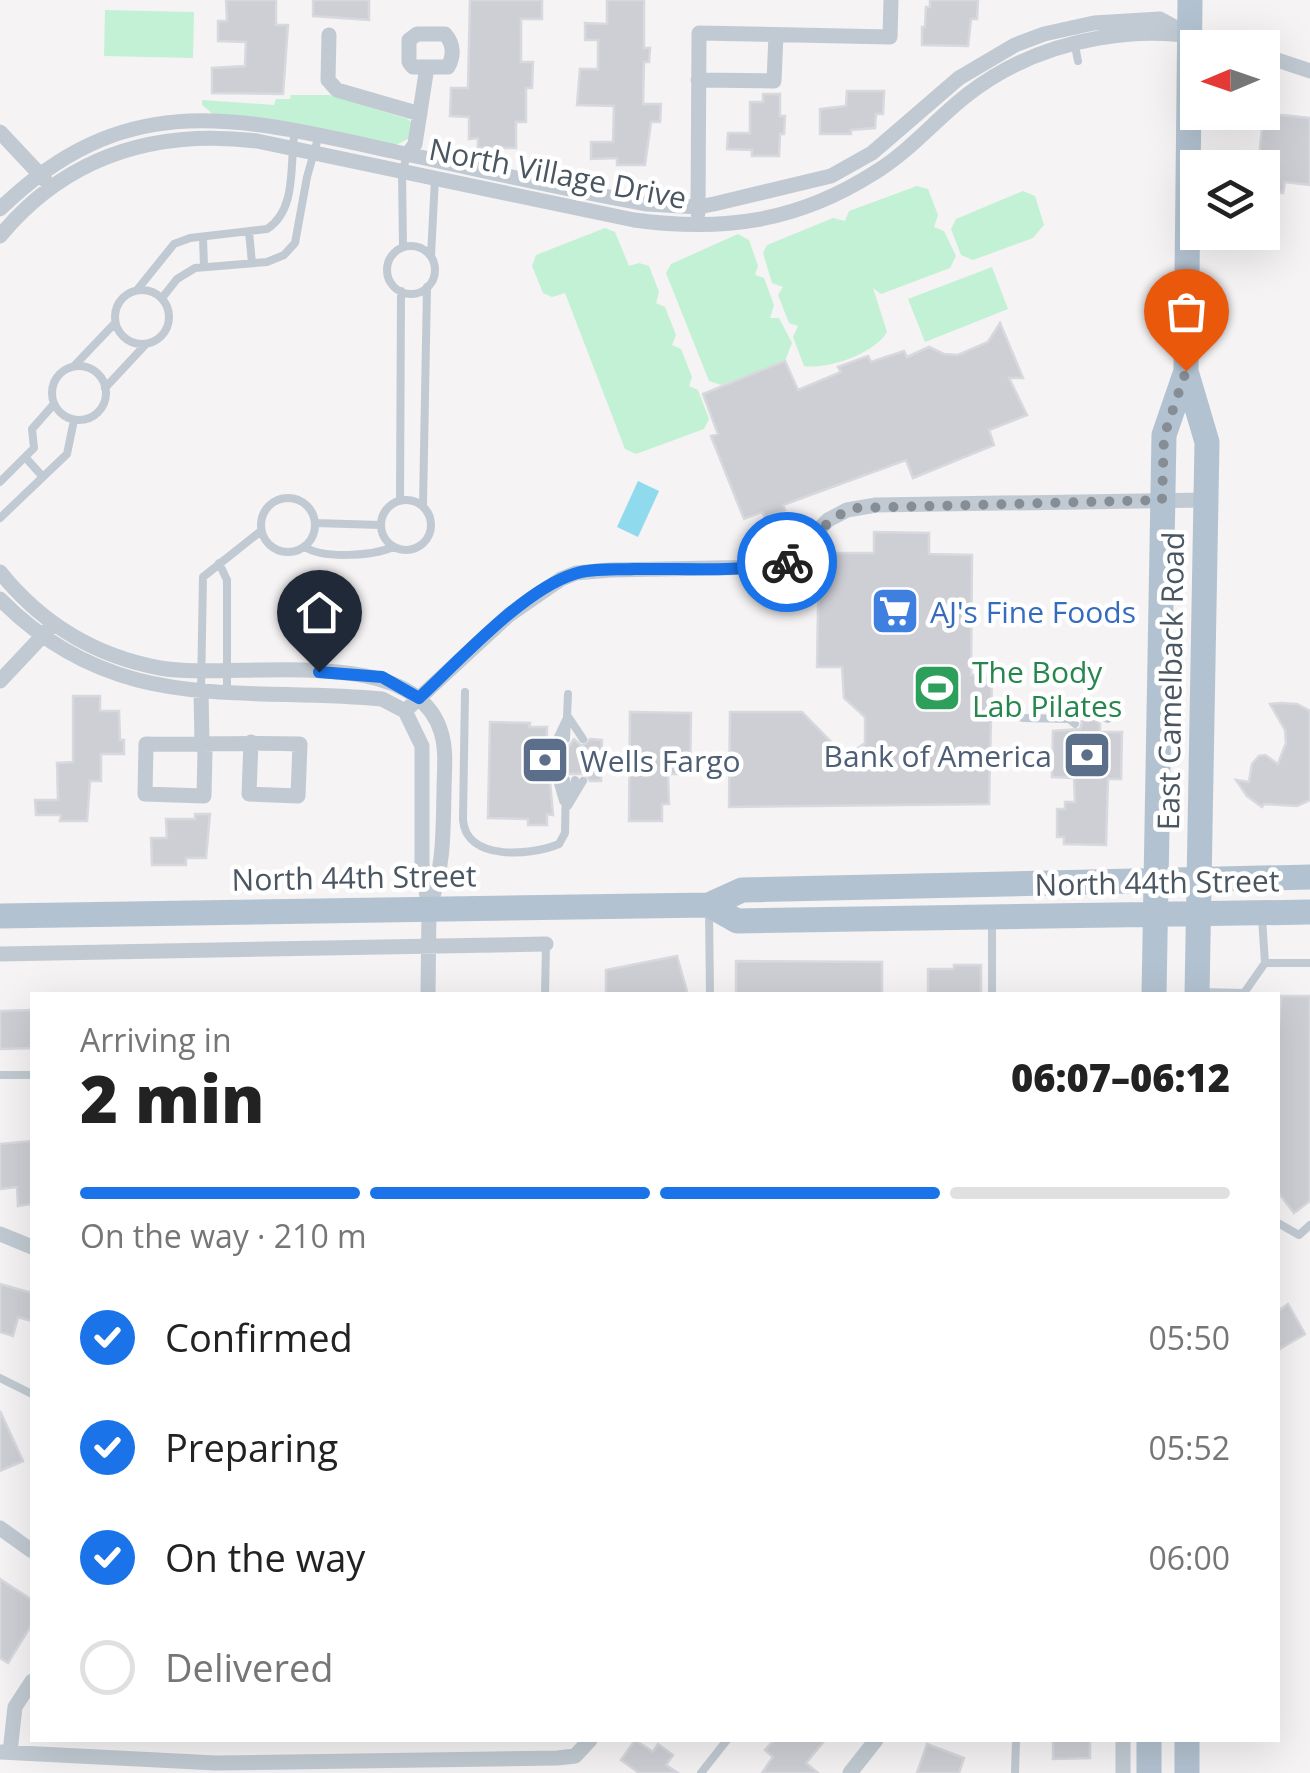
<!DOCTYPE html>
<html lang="en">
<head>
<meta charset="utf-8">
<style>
	:root { --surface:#fff; --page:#f6f6f6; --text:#222; --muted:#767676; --line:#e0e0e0; --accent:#1a73e8 }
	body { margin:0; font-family:"Open Sans",sans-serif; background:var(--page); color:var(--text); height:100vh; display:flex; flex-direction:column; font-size:38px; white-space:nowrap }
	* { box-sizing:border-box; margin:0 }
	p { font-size:32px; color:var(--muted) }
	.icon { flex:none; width:55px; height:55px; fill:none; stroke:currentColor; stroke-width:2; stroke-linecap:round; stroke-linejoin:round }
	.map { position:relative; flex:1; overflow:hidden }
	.side { position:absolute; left:30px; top:992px; width:1250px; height:750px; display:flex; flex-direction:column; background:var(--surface); border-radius:0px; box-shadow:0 10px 40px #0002 }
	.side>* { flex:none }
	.needle { width:65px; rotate:268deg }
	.fabs { position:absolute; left:1180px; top:30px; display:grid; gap:20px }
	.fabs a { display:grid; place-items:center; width:100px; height:100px; border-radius:0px; background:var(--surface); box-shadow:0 10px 40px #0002; font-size:50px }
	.pin { position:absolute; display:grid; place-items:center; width:85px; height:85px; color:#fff; margin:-102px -42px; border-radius:50% 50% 50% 0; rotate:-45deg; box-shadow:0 0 10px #0007 }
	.pin .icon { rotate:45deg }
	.courier { position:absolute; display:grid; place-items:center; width:100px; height:100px; margin:-50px; border:8px solid #1a73e8; border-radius:50%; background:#fff; color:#222; box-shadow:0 2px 12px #0007 }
	.head em { font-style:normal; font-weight:800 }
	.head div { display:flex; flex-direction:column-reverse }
	.head { display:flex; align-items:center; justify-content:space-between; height:170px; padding:0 50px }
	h1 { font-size:65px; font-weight:800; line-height:75px }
	.bar { display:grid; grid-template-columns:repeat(4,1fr); gap:15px 10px; align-content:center; height:120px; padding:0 50px }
	.bar i { height:12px; border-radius:8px; background:var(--line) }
	.bar .selected { background:var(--accent) }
	.bar p { grid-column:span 4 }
	ol { padding:0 50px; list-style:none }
	li { display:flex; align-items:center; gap:30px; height:110px }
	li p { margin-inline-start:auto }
	li .icon { padding:10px; border-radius:50%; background:var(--accent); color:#fff; stroke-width:4 }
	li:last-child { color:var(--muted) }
	li i { width:55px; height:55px; border:5px solid var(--line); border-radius:50% }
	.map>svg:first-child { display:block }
</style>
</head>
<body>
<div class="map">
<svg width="1310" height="1773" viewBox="0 0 1310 1773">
	<rect width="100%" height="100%" fill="#f5f3f3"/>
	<path fill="#c3f1d5" d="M105 10 194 12 193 58 104 56Z
		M291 95H330L408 119 412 123 410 138 392 147 214 115 202 105V100L274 105 276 99H290Z
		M917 186 928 189 938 215 934 227 944 231 956 256 950 268 881 294 873 288 887 332C875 353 828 370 804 366L793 337 798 326 789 323 778 295 783 287 772 283 763 253 767 245 833 218 845 221 849 211Z
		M1023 191 1035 196 1044 225 1033 238 973 260 961 255 951 229 956 219Z
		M605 228 615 232 629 266 639 263 649 266 659 292 656 303 665 307 676 335 672 345 681 349 692 377 689 386 698 390 709 419 704 429 636 454 625 449 565 293 552 297 543 293 532 266 536 255Z
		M738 234 749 240 758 266 755 275 764 278 774 305 770 318H779L792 343 785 361 721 385 709 381 666 273 671 264Z
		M992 267 1008 309 925 342 908 299Z"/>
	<path fill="#90daee" d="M638 481 659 491 638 537 617 527Z"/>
	<path fill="#cdcfd5" stroke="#d7d9de" stroke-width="2.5" d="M226 0H276V25H288L283 94 212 93V68L245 66 246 42 218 41V21H227Z
		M313 0H369V20L313 16Z
		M470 0H542V19H521V62H533L532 88H526V122H516V148H478V138L469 139V117L450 116 451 88H468Z
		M607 0H644V48H650L649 62H644L643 104H661L660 122H651L645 165H617V158L591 159V142H613L614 106 577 105 580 69H598V40H585V23L607 24Z
		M930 0H978L977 19H971L968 46 922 45V27H925L926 7H930Z
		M847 91H884L883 114H876L875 128 851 130V134H820V109L846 106Z
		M763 94H780V116H785L784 134H780L779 156H752V150L727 149 728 133H750V102H763Z
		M1264 113 1310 118V185L1285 182 1283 193 1262 190V157L1259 156Z
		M1000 323 1023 378H1009L1027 415 989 430 994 445 913 478 906 460 783 505 785 510 765 517 762 512 744 519 711 436 718 434 703 394 785 361 798 390 841 372 838 367 868 356 871 362 904 351 907 357 929 347 944 354 958 355 988 342Z
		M874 532 929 533V554L972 555 971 675H992L989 804 729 807 730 712H802L846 757 865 743V717L844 698 842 667H817L819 553H874Z
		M73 696H100V711H119L120 740H124V754H101V781H90L87 821H60L61 815H36L35 800H58L57 763 73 762Z
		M1281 703 1297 704 1310 711V800L1297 806 1264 804 1262 807 1247 796 1236 780 1249 782 1252 764 1259 756 1265 755 1278 764 1286 743 1285 730 1270 704Z
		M1075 706 1100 707 1092 717 1100 724V732H1122L1121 779H1108L1106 845 1064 844V837H1057V809H1065V802H1075L1074 778 1052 777 1053 731 1080 729 1082 722 1076 715Z
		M630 712 691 713 690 774H668L669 804H662V821H629Z
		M490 722 530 723 529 727H547V739L557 746H569L574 739 582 746 590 739 602 740 601 781H590L584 774H552L550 781 553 815 547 814V825H528V819L488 818Z
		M195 814H210L206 858H186V865H152L151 838H167L166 819H195Z
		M677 956 688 995H606V970Z
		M736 961 882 962V995H736Z
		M954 965H981V995H928V969H954Z
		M1281 996H1310V1201L1294 1213 1278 1192V1040Z
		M32 1010V1048L0 1049V1011Z
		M32 1141V1204L18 1206 17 1187 0 1189V1144Z
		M0 1284 32 1293V1321L18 1317 13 1336 0 1332Z
		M1288 1304 1305 1334 1278 1350V1311Z
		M0 1411 23 1461 0 1471Z
		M0 1579 32 1600V1624L8 1663 0 1658Z
		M635 1740 653 1752 658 1744 673 1755 666 1765 678 1773H639L621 1760Z
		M774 1740H825L806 1763 818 1773H762L773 1757 765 1750Z
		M1053 1740H1090V1758L1053 1759Z
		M927 1744 964 1758 959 1773H917Z"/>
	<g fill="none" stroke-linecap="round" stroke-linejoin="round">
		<path stroke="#c1cad2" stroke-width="8" d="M1074 41 1078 61
			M249 232 252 263
			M203 237 204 267
			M387 270a24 24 0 1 1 48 0a24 24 0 1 1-48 0Z
			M403 247 402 171 408 154
			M431 256 435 178
			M115 317a27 27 0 1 1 54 0a27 27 0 1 1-54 0Z
			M137 290 174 244 190 238 267 229C298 209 289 163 295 130
			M162 298 177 279 195 268 267 262 284 255 295 243 307 177 319 135
			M52 393a27 27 0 1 1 54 0a27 27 0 1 1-54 0Z
			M74 366 115 323
			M105 388 146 344
			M25 457 43 477
			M0 482 34 448 32 429 54 404
			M261 525a27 27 0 1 1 54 0a27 27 0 1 1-54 0Z
			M381 525a25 25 0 1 1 50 0a25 25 0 1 1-50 0Z
			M400 500 401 291
			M423 506 427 287
			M0 518 67 454 74 420
			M315 523 380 525
			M305 547C323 559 373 556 393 547
			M219 563 227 580V691
			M201 690 203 577 261 531
			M465 692 463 820C466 861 531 856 559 844L565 833 566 780
			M1099 716 1108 719
			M569 718 583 739
			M1023 718 1069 719 1075 724
			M557 739 566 720
			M566 739 568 694
			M557 780 563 801
			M570 796 575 780
			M568 806 583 781
			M709 910 710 995
			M1262 918 1265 963
			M992 920V995
			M1201 992 1244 993 1265 963H1310
			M545 995 546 945
			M0 1075H32
			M1278 1223 1299 1235 1310 1225
			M0 1378 32 1394
			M701 1773 727 1740
			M1015 1773 1016 1740"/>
		<path stroke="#c1cad2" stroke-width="15" d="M329 35 328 80 337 90 420 114
			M1262 55 1310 71
			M698 80 774 81 776 35
			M0 132 45 180
			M408 154 415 144 427 67H413L409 62V40L417 34H445C454 44 454 56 448 67H427
			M0 209C126 86 238 117 392 151 477 169 561 189 647 204L698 207 714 204 831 176 872 153 959 78 1015 45 1044 34 1094 23 1160 19 1186 33
			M698 213 699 33 890 37 891 0
			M0 236C67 155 155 129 257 141L634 220C723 232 797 222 874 173 909 152 935 120 967 95 1041 37 1152 17 1241 48
			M0 572C41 623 95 656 160 668 232 681 414 640 441 732 447 751 444 772 444 792 443 833 444 866 430 905
			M0 599C115 716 235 686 382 699L405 711 422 746V864L429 909 428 995
			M0 681 48 630
			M201 690 202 745 205 751 204 796 145 794 146 744C198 745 248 742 300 744L298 796 249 794 251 742
			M405 711 509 615 561 579 576 573 610 570 765 567 789 561 828 520 847 510 876 505 1206 500
			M0 954 546 944
			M0 1234 32 1247
			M0 1528 32 1551
			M0 1752 216 1763 557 1758 575 1756 590 1740
			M10 1752 15 1707 32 1681
			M850 1773 876 1740
			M1123 1773V1740"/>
		<path stroke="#b3c2d1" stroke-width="25" d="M1190 0 1186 371 1207 442 1197 995
			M709 905 737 921 1310 912
			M0 916 709 905 742 890 1310 877
			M1154 995 1164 435 1186 371
			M1149 1773V1740
			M1187 1773V1740"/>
	</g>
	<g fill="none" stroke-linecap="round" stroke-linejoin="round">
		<path stroke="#868d94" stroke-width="10" stroke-dasharray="0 18" d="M787 562C813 544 824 516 857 508L1162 500 1164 436 1186 371"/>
		<path stroke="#1a73e8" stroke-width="12" d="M319 672 382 677 419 698C458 662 523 590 574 574 592 568 615 570 634 569 685 568 737 573 787 562"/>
	</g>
	<defs>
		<g id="supermarket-square" transform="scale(2.5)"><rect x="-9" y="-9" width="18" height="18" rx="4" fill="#3f7fe0" stroke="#fff"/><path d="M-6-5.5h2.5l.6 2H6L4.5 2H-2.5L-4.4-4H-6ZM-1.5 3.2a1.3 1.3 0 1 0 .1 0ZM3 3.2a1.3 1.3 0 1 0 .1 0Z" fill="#fff"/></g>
		<g id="stadium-square" transform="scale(2.5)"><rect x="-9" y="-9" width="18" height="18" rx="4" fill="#2e9e5b" stroke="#fff"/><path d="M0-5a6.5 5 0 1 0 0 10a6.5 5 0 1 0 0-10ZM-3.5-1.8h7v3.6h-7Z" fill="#fff"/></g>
		<g id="bank-square" transform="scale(2.5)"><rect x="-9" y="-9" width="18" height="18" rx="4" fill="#5c6f8a" stroke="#fff"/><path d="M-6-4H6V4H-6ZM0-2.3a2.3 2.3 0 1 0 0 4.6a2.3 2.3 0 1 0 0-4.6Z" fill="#fff"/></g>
	</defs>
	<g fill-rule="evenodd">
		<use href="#supermarket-square" x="895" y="611"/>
		<use href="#stadium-square" x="937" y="688"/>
		<use href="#bank-square" x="1087" y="755"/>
		<use href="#bank-square" x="545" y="760"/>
	</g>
	<g text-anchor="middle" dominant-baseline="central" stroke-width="9" stroke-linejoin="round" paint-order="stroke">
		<g font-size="30" fill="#4a5661" stroke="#fff">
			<text transform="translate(558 173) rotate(11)">North Village Drive</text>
			<text transform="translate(1170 681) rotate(-89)">East Camelback Road</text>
			<text transform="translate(354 877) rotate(-1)">North 44th Street</text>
			<text transform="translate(1157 882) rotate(-1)">North 44th Street</text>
		</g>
		<g font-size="30" fill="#366cbe" stroke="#fff" text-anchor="start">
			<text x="930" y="611">AJ's Fine Foods</text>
		</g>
		<g font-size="30" fill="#27864d" stroke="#fff" text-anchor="start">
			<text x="972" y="671">The Body<tspan x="972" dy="34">Lab Pilates</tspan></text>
		</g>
		<g font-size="30" fill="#4e5e75" stroke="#fff" text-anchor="end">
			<text x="1052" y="755">Bank of America</text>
			<text x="580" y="760" text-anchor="start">Wells Fargo</text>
		</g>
	</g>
</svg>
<div class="fabs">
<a><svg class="needle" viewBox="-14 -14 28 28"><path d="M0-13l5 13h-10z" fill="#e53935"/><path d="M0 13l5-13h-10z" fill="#767676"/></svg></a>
<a><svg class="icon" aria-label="layers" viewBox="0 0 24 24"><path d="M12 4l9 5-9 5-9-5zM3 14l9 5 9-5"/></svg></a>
</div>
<div class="pin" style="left:1186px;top:371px;background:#ea580c"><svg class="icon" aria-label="bag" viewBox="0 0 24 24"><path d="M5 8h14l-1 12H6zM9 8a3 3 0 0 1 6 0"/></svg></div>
<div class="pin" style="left:319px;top:672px;background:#1f2937"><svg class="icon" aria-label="home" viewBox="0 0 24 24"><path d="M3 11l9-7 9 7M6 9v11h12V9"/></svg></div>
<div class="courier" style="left:787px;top:562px"><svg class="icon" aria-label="bike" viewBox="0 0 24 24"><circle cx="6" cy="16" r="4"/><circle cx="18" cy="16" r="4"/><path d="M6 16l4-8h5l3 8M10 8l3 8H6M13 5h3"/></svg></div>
<section class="side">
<div class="head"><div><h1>2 min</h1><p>Arriving in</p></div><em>06:07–06:12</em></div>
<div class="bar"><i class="selected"></i><i class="selected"></i><i class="selected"></i><i></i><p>On the way · 210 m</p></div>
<ol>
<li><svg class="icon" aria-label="check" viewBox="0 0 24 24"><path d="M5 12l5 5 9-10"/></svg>Confirmed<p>05:50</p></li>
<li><svg class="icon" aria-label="check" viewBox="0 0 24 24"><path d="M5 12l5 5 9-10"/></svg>Preparing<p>05:52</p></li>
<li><svg class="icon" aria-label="check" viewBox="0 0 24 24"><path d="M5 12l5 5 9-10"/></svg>On the way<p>06:00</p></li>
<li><i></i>Delivered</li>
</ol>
</section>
</div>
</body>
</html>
